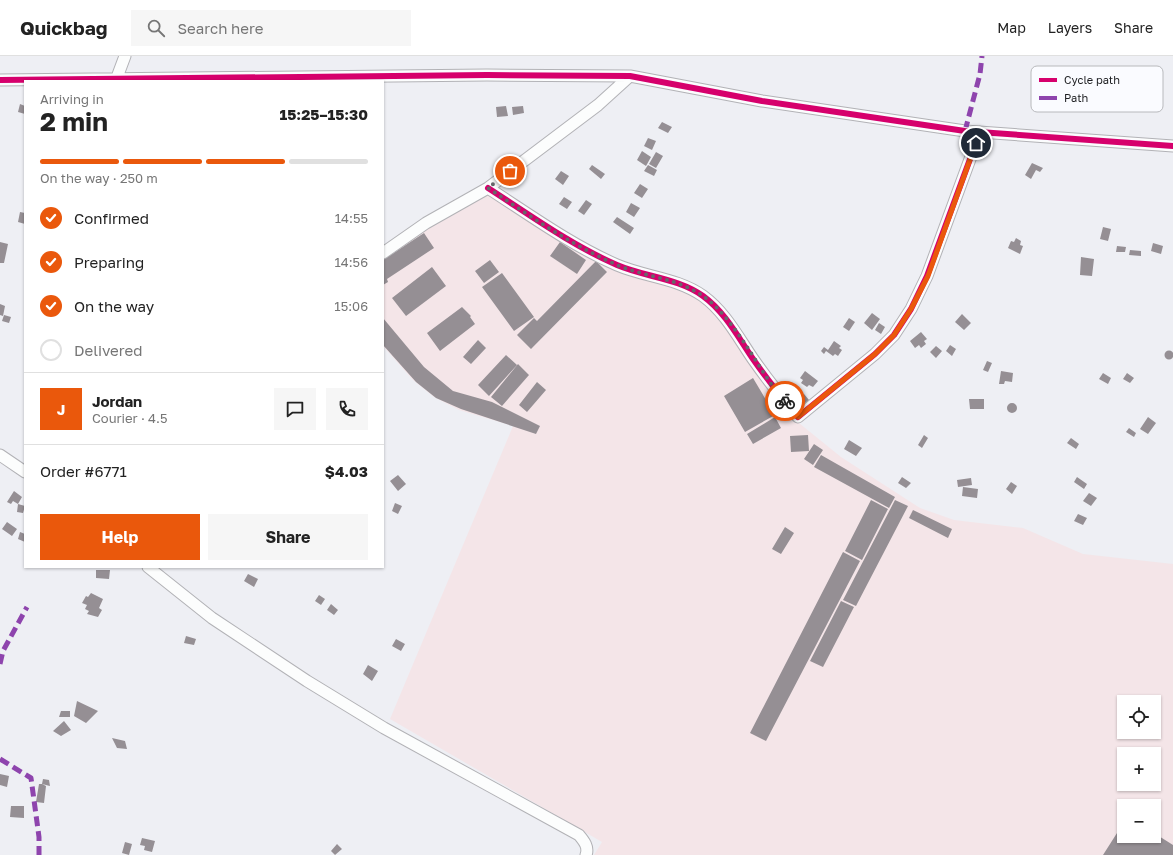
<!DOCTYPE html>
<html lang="en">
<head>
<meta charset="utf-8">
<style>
	:root { --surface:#fff; --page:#f6f6f6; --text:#222; --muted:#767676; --line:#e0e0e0; --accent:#ea580c }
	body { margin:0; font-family:"Golos Text",sans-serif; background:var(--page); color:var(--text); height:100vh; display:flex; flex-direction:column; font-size:15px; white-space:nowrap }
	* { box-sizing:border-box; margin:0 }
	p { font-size:13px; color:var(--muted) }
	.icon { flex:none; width:22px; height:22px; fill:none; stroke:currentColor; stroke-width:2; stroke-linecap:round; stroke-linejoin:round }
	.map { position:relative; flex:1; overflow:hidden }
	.details { position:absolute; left:24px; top:24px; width:360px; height:488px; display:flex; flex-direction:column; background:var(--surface); border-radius:0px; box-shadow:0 1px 3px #0004 }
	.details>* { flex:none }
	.buttons { position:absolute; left:1117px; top:639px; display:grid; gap:8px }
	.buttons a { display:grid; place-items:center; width:44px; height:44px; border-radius:0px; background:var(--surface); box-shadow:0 1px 3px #0004; font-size:20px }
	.pin { position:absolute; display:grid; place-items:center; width:34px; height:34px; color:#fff; margin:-17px; border:2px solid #fff; border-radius:50%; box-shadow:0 1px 4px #0007 }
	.courier { position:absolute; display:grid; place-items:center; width:40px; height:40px; margin:-20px; border:3px solid #ea580c; border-radius:50%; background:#fff; color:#222; box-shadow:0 1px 5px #0007 }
	.head em { font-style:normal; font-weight:700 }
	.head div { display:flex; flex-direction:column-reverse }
	.head { display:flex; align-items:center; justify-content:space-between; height:68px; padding:0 16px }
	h1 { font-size:26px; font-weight:700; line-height:30px }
	.bar { display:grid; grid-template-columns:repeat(4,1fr); gap:6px 4px; align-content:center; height:48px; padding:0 16px }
	.bar i { height:5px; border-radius:3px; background:var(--line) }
	.bar .selected { background:var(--accent) }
	.bar p { grid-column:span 4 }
	.line { display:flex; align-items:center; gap:10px; padding:0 16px; border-top:1px solid var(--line) }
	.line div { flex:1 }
	.round { display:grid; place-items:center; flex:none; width:42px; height:42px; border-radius:0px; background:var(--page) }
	ol { padding:0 16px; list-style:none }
	li { display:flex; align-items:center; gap:12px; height:44px }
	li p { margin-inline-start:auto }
	li .icon { padding:4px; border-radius:50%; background:var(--accent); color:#fff; stroke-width:4 }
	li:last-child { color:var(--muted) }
	li i { width:22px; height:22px; border:2px solid var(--line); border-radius:50% }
	.button { display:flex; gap:8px; margin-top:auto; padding:8px 16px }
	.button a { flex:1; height:46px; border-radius:0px; background:var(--accent); color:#fff; font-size:16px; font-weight:700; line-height:46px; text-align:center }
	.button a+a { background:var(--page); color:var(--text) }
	header { display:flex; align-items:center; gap:24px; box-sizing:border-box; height:56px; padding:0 20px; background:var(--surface); border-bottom:1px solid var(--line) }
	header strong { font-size:19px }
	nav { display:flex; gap:22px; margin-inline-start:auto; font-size:14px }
	.search { width:280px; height:36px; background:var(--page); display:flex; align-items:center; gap:10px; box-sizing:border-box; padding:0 14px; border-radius:0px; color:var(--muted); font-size:15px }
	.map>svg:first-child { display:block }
</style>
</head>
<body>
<header>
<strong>Quickbag</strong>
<div class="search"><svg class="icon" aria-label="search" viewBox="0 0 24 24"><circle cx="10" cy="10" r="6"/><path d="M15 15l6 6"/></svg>Search here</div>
<nav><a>Map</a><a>Layers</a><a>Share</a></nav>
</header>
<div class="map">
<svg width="1173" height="799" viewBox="0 0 1173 799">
	<rect width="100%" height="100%" fill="#eeeff4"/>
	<path fill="#f4e5e8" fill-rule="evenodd" d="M486 135 569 191 594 205 662 228 692 240 707 250 717 260 767 331 794 363 841 401 920 452 954 464 1023 472 1083 498 1173 508V799H594L602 786 390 663 513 370 459 354 434 341 413 324 383 290V201ZM1124 646H1154V676H1124ZM1124 698H1154V728H1124ZM1124 750H1154V780H1124Z"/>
	<path fill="#958f94" d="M20 48 25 50V58L18 56Z
		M506 50 508 60 497 61 496 51Z
		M523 50 524 57 513 59 512 51Z
		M662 66 672 71 668 77 658 72Z
		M648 82 656 85 652 94 644 90Z
		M642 95 651 101 646 110 637 104Z
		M656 96 663 100 656 112 649 108Z
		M1032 107 1043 112 1040 116 1036 114 1031 123 1025 119Z
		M592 109 605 118 601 123 589 113Z
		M648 109 657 114 654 120 644 115Z
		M561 115 569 120 563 129 555 123Z
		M640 128 648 133 642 142 634 137Z
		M564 141 572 146 567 153 559 148Z
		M586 144 592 148 584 159 578 155Z
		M631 147 640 152 634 161 626 156Z
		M20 156 25 157V168L18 166Z
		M617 161 634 172 630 178 613 166Z
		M1103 171 1111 173 1108 185 1100 183Z
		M424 177 434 192 387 223 388 226 383 229V204Z
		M1016 182 1021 185 1020 189 1023 190 1020 198 1008 192 1011 185 1014 186Z
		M0 186 8 188 4 207H0Z
		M560 186 586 204 577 218 550 200Z
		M1153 187 1163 190 1161 198 1151 195Z
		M1117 190 1126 191 1125 196H1116Z
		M1130 194 1141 195V200L1129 199Z
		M1081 201 1094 203 1092 220 1080 219Z
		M490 204 499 216 484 227 475 215Z
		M596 205 607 216 531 293 517 279 534 262 537 265Z
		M432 211 446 230 406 260 392 242Z
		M502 217 534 261 514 275 482 231Z
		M0 248 5 250 3 260 0 259Z
		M462 251 471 260 470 261 475 268 440 295 427 277Z
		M872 257 880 263 872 274 864 267Z
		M962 258 971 267 964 274 955 266Z
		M4 259 11 261 9 267 2 265Z
		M383 262 424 311 453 335 492 346 540 370 536 378 461 353 436 342 416 326 383 289Z
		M849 262 855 266 849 275 843 271Z
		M879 267 885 271 881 278 875 274Z
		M921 276 927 283 924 285 926 288 921 292 919 289 915 292 910 285Z
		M478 284 486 292 471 308 463 301Z
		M834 285 841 290 839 292 842 294 838 300 835 298 833 300 826 295 824 298 821 295 824 291 828 294Z
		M950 289 956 293 952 300 946 295Z
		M936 290 942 295 936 302 930 296Z
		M1164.5 299a4.5 4.5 0 1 1 9 0a4.5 4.5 0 1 1-9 0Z
		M506 299 517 309 489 340 478 329Z
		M987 305 992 307 988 316 983 314Z
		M518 308 529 319 502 350 491 341Z
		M805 315 818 325 813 331 809 329 807 331 801 327 803 324 800 322Z
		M1001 315 1013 317 1012 326 1005 325 1004 328H999Z
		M1103 317 1111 322 1108 328 1099 323Z
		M1127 317 1134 322 1130 327 1123 323Z
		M753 322 775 359 745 376 724 340Z
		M537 326 546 334 527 356 519 349Z
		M804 338 809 344 797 353 792 348Z
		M969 343H984V353H970Z
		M1007 352a5 5 0 1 1 10 0a5 5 0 1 1-10 0Z
		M775 361 781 372 753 388 747 378Z
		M1148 361 1156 367 1148 378 1140 373Z
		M1129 372 1136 377 1134 381 1126 376Z
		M808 379 809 395 791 396 790 380Z
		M924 379 928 382 922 392 918 389Z
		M1071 382 1079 388 1076 393 1067 387Z
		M849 384 862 392 856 400 844 393Z
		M814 388 823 394 813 409 804 403Z
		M821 399 895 441 889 452 814 411Z
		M398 419 406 428 398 435 390 425Z
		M902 421 911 427 906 432 898 427Z
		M1077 421 1087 428 1084 433 1074 426Z
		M971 422 972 429 958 431 957 424Z
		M1011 426 1017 430 1012 438 1006 433Z
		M963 431 978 433 977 442 962 440Z
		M14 435 22 441 18 448 13 445 11 448 7 446Z
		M1089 437 1097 442 1091 450 1083 445Z
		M871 444 888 453 862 504 845 495Z
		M895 444 908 450 856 550 843 544Z
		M395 447 402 450 398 458 392 455Z
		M18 448 25 450 23 457 17 456Z
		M913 454 952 473 948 482 909 462Z
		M1078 458 1087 462 1083 469 1074 465Z
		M7 466 17 473 12 480 2 473Z
		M785 471 794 477 781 498 772 493Z
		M20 476 25 478V486L18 483Z
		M843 496 860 505 766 685 750 677Z
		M96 514H110L109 523 96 522Z
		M248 518 258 523 254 531 244 525Z
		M91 537 103 543 99 552 102 554 98 561 87 558 89 555 85 553 87 549 82 547 86 540 88 541Z
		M319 539 325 543 321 549 315 545Z
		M841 545 854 551 823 611 810 605Z
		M331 548 338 554 334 559 327 554Z
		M186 580 196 583 194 589 184 587Z
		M396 583 405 588 401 595 392 590Z
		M368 609 378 615 372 625 363 618Z
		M77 645 98 655 86 667 74 660Z
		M61 655H70V661H59Z
		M64 665 71 674 61 680 53 675Z
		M112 682 125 685 127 693 117 692Z
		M0 718 9 720 7 731 0 729Z
		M43 723 49 724 50 730 42 728 46 730 44 747 36 746 39 728H42Z
		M11 750H24V762L10 761Z
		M1124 766V780H1154V777L1173 789V799H1103Z
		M142 782 155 785 152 796 144 794 145 790 140 789Z
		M125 786 132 788 129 799 122 797Z
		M337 788 342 793 335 799 331 795Z"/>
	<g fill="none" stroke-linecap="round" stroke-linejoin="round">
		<g stroke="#b2b2b6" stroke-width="13">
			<path id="street" d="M0 24 487 19 630 20 762 45 965 75 1173 90
				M116 24 125 0
				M488 132C530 159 571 189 617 209 645 221 678 222 703 240 725 256 738 281 753 303 767 323 782 342 798 361L875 298 894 279 911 253 927 220 980 76
				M383 197 426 167 488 132 598 49 630 20
				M0 399 25 416
				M148 511 212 562 307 625 384 672 579 779C584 785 589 791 586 799"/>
		</g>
		<use href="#street" stroke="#fcfdfd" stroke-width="11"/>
		<path stroke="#8e44ad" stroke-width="5" stroke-dasharray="10 5" stroke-linecap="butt" d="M965 75 980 18 982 0
			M0 608 3 595 27 551
			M0 703 31 722 39 781V799"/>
		<g stroke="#fafbff" stroke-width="8">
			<path id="cycleway" d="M0 24 487 19 630 20 762 45 965 75 1173 90
				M488 132C530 159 571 189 617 209 645 221 678 222 703 240 725 256 738 281 753 303 767 323 782 342 798 361L875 298 894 279 911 253 927 220 980 76"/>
		</g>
		<use href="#cycleway" stroke="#d6006c" stroke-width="6"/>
	</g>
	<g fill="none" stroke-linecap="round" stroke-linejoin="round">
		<path stroke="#66676b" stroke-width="4" stroke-dasharray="0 7.2" d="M510 115 488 132C530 160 571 189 617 209 645 221 677 222 703 240 732 260 755 306 776 335L785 345"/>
		<path stroke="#ea580c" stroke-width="5" d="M785 345 798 361 875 298 894 279 911 253 928 220 976 87"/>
	</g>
	<rect x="1031" y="10" width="132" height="46" rx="6" fill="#fafbff" stroke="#b8b9bc" stroke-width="1"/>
	<rect x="1039" y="22" width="18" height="4" fill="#d6006c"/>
	<rect x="1039" y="40" width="18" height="4" fill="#8e44ad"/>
	<g font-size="11" fill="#1d1e21">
		<text x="1064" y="28">Cycle path</text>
		<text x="1064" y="46">Path</text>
	</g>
</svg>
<div class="buttons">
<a><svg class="icon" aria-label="locate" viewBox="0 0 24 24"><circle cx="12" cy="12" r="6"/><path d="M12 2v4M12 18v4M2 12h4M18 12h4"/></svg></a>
<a>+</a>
<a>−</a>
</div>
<div class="pin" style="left:510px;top:115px;background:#ea580c"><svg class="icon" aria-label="bag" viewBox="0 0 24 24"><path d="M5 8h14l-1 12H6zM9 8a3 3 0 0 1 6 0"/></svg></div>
<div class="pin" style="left:976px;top:87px;background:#1f2937"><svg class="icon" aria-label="home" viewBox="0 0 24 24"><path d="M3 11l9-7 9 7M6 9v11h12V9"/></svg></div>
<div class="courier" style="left:785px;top:345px"><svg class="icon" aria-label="bike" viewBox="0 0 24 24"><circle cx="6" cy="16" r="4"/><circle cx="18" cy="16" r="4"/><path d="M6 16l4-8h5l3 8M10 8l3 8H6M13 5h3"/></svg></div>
<section class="details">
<div class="head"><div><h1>2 min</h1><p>Arriving in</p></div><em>15:25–15:30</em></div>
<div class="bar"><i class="selected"></i><i class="selected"></i><i class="selected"></i><i></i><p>On the way · 250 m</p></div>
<ol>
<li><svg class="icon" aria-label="check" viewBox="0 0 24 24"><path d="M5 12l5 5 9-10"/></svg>Confirmed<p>14:55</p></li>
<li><svg class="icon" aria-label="check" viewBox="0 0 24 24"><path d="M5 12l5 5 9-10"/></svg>Preparing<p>14:56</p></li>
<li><svg class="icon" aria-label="check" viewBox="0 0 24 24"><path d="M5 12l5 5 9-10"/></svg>On the way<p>15:06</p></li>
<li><i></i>Delivered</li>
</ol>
<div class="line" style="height:72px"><b class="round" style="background:var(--accent);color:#fff">J</b><div><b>Jordan</b><p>Courier · 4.5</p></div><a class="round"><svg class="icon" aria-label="chat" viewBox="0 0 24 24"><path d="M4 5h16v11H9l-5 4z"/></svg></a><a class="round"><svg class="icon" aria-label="phone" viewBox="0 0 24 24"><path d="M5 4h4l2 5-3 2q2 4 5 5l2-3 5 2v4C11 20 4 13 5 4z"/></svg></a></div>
<div class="line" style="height:52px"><div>Order #6771</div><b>$4.03</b></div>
<div class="button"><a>Help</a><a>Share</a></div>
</section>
</div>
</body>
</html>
